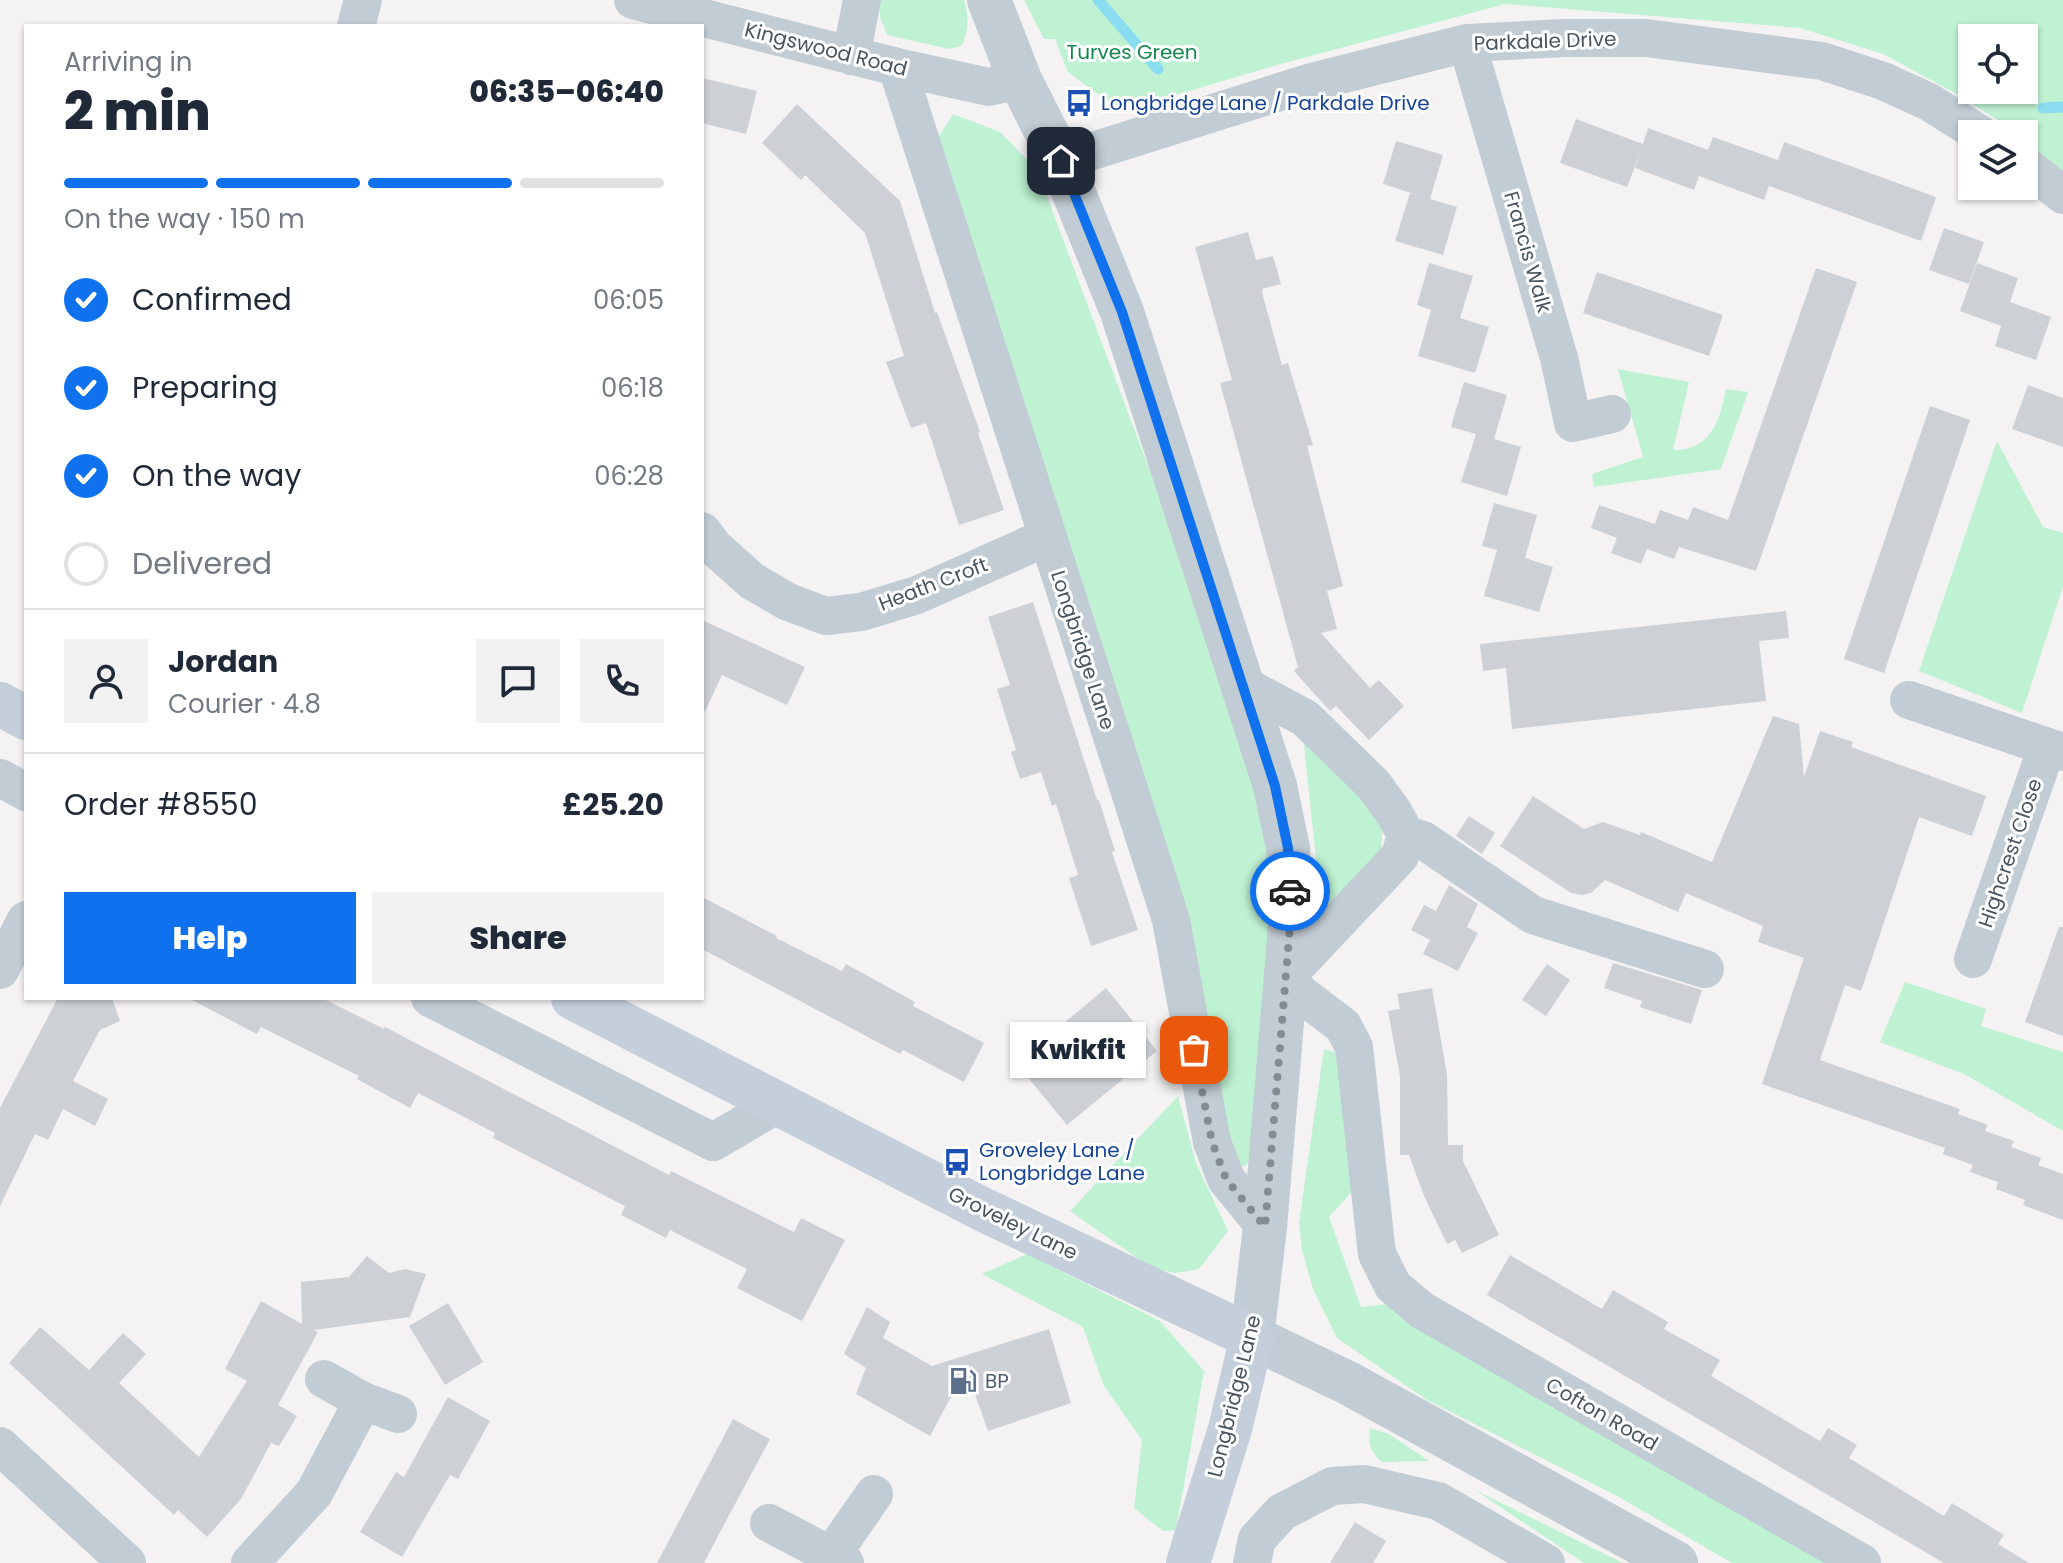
<!DOCTYPE html>
<html lang="en">
<head>
<meta charset="utf-8">
<style>
	:root { --surface:#fff; --page:#f2f2f3; --text:#1f2937; --muted:#747a83; --line:#e0e1e3; --accent:#1071ef }
	body { margin:0; font-family:Poppins,sans-serif; background:var(--page); color:var(--text); height:100vh; display:flex; flex-direction:column; font-size:30px; white-space:nowrap }
	* { box-sizing:border-box; margin:0 }
	p { font-size:26px; color:var(--muted) }
	.icon { flex:none; width:44px; height:44px; fill:none; stroke:currentColor; stroke-width:2; stroke-linecap:round; stroke-linejoin:round }
	.map { position:relative; flex:1; overflow:hidden }
	.side { position:absolute; left:24px; top:24px; width:680px; height:976px; display:flex; flex-direction:column; background:var(--surface); border-radius:0px; box-shadow:0 2px 6px #0004 }
	.side>* { flex:none }
	.fabs { position:absolute; left:1958px; top:24px; display:grid; gap:16px }
	.fabs a { display:grid; place-items:center; width:80px; height:80px; border-radius:0px; background:var(--surface); box-shadow:0 2px 6px #0004; font-size:40px }
	.pin { position:absolute; display:grid; place-items:center; width:68px; height:68px; color:#fff; margin:-34px; border-radius:16px; box-shadow:0 4px 12px #0006 }
	.courier { position:absolute; display:grid; place-items:center; width:80px; height:80px; margin:-40px; border:6px solid #1071ef; border-radius:50%; background:#fff; color:#222; box-shadow:0 2px 10px #0007 }
	.bubble { position:absolute; height:56px; border-radius:0px; background:var(--surface); box-shadow:0 2px 6px #0004; font-size:26px; font-weight:800; line-height:56px; text-align:center }
	.overview em { font-style:normal; font-weight:800 }
	.overview div { display:flex; flex-direction:column-reverse }
	.overview { display:flex; align-items:center; justify-content:space-between; height:136px; padding:0 40px }
	h1 { font-size:52px; font-weight:800; line-height:60px }
	.bar { display:grid; grid-template-columns:repeat(4,1fr); gap:12px 8px; align-content:center; height:96px; padding:0 40px }
	.bar i { height:10px; border-radius:6px; background:var(--line) }
	.bar .current { background:var(--accent) }
	.bar p { grid-column:span 4 }
	.line { display:flex; align-items:center; gap:20px; padding:0 40px; border-top:2px solid var(--line) }
	.line div { flex:1 }
	.round { display:grid; place-items:center; flex:none; width:84px; height:84px; border-radius:0px; background:var(--page) }
	ol { padding:0 40px; list-style:none }
	li { display:flex; align-items:center; gap:24px; height:88px }
	li p { margin-inline-start:auto }
	li .icon { padding:8px; border-radius:50%; background:var(--accent); color:#fff; stroke-width:4 }
	li:last-child { color:var(--muted) }
	li i { width:44px; height:44px; border:4px solid var(--line); border-radius:50% }
	.button { display:flex; gap:16px; margin-top:auto; padding:16px 40px }
	.button a { flex:1; height:92px; border-radius:0px; background:var(--accent); color:#fff; font-size:32px; font-weight:800; line-height:92px; text-align:center }
	.button a+a { background:var(--page); color:var(--text) }
	.map>svg:first-child { display:block }
</style>
</head>
<body>
<div class="map">
<svg width="2063" height="1563" viewBox="0 0 2063 1563">
	<rect width="100%" height="100%" fill="#f4f2f2"/>
	<path fill="#bff2d3" fill-rule="evenodd" d="M879 0H964C969 15 969 33 961 46L949 49 887 35 880 17Z
		M1024 0H2063V176L2024 138V134H2020L1955 93 1883 54 1800 28 1505 4 1277 65 1121 111 1068 72 1055 39H1044ZM1972 38H2024V90H1972Z
		M953 114 1000 132 1037 170 1241 714 1267 821 1272 884 1254 1151 1245 1167 1234 1162 1213 1069 1181 890 1159 836 934 145Z
		M1618 369 1689 382 1673 450C1711 451 1720 420 1726 389L1748 392 1721 469 1594 487 1592 474 1643 457Z
		M1997 441 2043 527 2063 533V586L2022 713 1919 671Z
		M1302 726 1383 817 1381 857 1322 916Z
		M1905 982 1986 1009 1981 1026 2063 1052V1131L1964 1074 1880 1042Z
		M1324 1049 1345 1055 1356 1187 1329 1217 1361 1307 1388 1304 1845 1563H1732L1619 1497 1427 1400 1337 1338 1313 1289 1302 1250 1299 1223Z
		M1178 1096 1196 1163 1228 1231 1199 1269 1175 1273 1150 1267 1070 1211Z
		M1027 1254 1160 1321 1204 1371 1176 1530 1163 1531 1134 1508 1142 1440 1104 1386 1083 1327 982 1274Z
		M1370 1428 1389 1434 1429 1461 1382 1462C1370 1452 1368 1444 1370 1428Z
		M1475 1490 1623 1563H1584Z"/>
	<g fill="none" stroke-linecap="round" stroke-linejoin="round">
		<path stroke="#8adcf1" stroke-width="11" d="M1098 0 1158 69
			M2043 108 2063 107"/>
	</g>
	<path fill="#cdd1d6" d="M702 78 757 91 746 134 702 123Z
		M797 104 900 201 935 313 937 312 980 432 978 433 1004 510 959 525 926 423 911 428 886 362 904 356 865 233 805 175 801 180 762 143Z
		M1576 119 1643 144 1648 128 1708 150 1713 137 1778 160 1784 142 1936 197 1921 241 1769 186 1764 200 1699 176 1694 190 1635 168 1641 151 1627 187 1560 163Z
		M1396 141 1443 155 1430 199 1383 184Z
		M1410 193 1457 207 1443 255 1395 241Z
		M1944 228 1984 242 1969 284 1929 270Z
		M1248 232 1256 260 1273 256 1281 284 1262 289 1263 296 1282 365 1288 363 1313 445 1307 446 1343 586 1327 591 1337 629 1321 633 1370 688 1379 680 1404 706 1369 740 1336 706 1330 711 1294 671 1298 667 1220 383 1232 380 1195 247Z
		M1429 263 1473 276 1460 318 1489 327 1475 373 1418 356 1431 310 1417 305Z
		M1977 263 2018 278 2010 302 2051 317 2036 360 1995 346 2001 326 1960 311Z
		M1816 268 1857 282 1756 571 1679 547 1674 559 1647 549 1641 564 1611 553 1617 538 1591 528 1599 505 1655 524 1660 510 1688 520 1693 507 1728 520Z
		M1597 272 1723 315 1709 356 1583 313Z
		M1464 382 1507 395 1494 439 1521 447 1507 496 1461 482 1476 434 1451 427Z
		M2028 385 2063 398V447L2012 429Z
		M1930 406 1970 420 1884 673 1844 659Z
		M1494 503 1537 515 1525 558 1553 567 1539 612 1484 596 1497 550 1482 546Z
		M1033 602 1097 800H1099L1115 851 1112 852 1138 930 1091 946 1069 878 1078 875 1056 804 1052 806 1041 772 1020 779 1011 752 1016 750 997 689 1010 685 988 617Z
		M1786 611 1789 638 1759 641 1766 701 1512 729 1506 668 1483 671 1480 644Z
		M702 620 805 667 787 705 722 675 702 718Z
		M1773 716 1799 724 1804 777 1820 731 1853 742 1851 747 1986 796 1972 836 1919 817 1861 991 1845 985 1820 1060 1960 1109 1958 1114 1988 1125 1985 1131 2014 1141 2011 1147 2041 1158 2038 1165 2063 1174V1220L2023 1205 2025 1200 1996 1189 1998 1182 1970 1172 1973 1165 1943 1154 1945 1148 1762 1084 1804 958 1758 942 1763 926 1686 893 1678 912 1605 880 1591 893 1582 895 1571 893 1500 846 1533 796 1584 829 1603 822 1640 835 1641 832 1712 862Z
		M1469 816 1495 833 1482 854 1456 836Z
		M1449 885 1478 904 1467 927 1478 933 1458 971 1423 954 1430 940 1411 930 1424 905 1436 911Z
		M702 897 777 936 776 938 842 971 846 964 915 1002 913 1006 984 1043 964 1082 903 1050 900 1054 702 949Z
		M2059 927H2063V1036L2025 1022Z
		M1613 963 1702 990 1691 1024 1640 1007 1642 1001 1604 988Z
		M1547 964 1570 980 1546 1016 1522 1000Z
		M1106 988 1157 1051 1067 1125 1016 1063Z
		M1432 988 1447 1075 1448 1145H1463V1161L1499 1235 1462 1253 1455 1240 1447 1244 1424 1196 1409 1155H1400V1076L1388 1011 1400 1009 1397 994Z
		M58 998H112L120 1021 100 1030 73 1081 108 1099 95 1126 63 1109 48 1140 35 1134 0 1206V1108Z
		M188 998H322L384 1029 385 1027 669 1175 671 1171 794 1232 801 1218 845 1240 802 1321 737 1288 747 1269 670 1230 666 1238 621 1215 625 1206 493 1138 495 1133 418 1093 410 1108 357 1079 359 1076 261 1027 257 1034Z
		M1510 1255 1602 1309 1613 1290 1668 1322 1664 1329 1720 1360 1711 1376 1820 1441 1828 1428 1857 1445 1849 1458 1944 1516 1952 1503 2004 1535 1998 1544 2029 1563H1944L1487 1295Z
		M367 1256 389 1273 405 1269 426 1274 410 1317 314 1330 318 1332 278 1405 297 1416 279 1446 271 1443 241 1499 207 1537 178 1510 174 1515 9 1363 40 1327 89 1370 123 1333 146 1354 119 1383 199 1457 247 1381 225 1369 261 1301 302 1324 301 1282 349 1277Z
		M448 1303 483 1362 445 1385 409 1326Z
		M867 1307 890 1322 883 1338 932 1366 1049 1329 1071 1403 988 1431 966 1369 930 1436 856 1394 866 1368 844 1354Z
		M448 1397 490 1421 458 1479 450 1475 402 1557 360 1532 396 1472 404 1477Z
		M733 1419 770 1439 719 1534 704 1563H657Z
		M1355 1522 1386 1541 1373 1563H1330Z"/>
	<g fill="none" stroke-linecap="round" stroke-linejoin="round">
		<path stroke="#c2ccd4" stroke-width="38" d="M633 0 897 67 989 87 1020 80
			M356 26 363 0
			M1467 43 1559 358 1573 423 1612 414
			M851 56 862 0
			M897 67 1171 920 1212 1142 1226 1179 1265 1227
			M1061 161 1308 83 1467 43 1564 38H1646L1822 61 1883 81 1929 102 1980 134
			M2024 164 2063 195
			M702 531 714 547 752 581 788 602 826 616 861 612 917 595 1047 537
			M1243 685 1305 718 1373 784 1394 813 1406 835 1400 856 1285 978
			M1909 700 2063 752
			M0 778 26 792
			M1406 835 1423 840 1533 915 1705 969
			M1973 959 2047 747
			M0 970 26 920
			M1285 982 1343 1026 1354 1047 1377 1254 1393 1286 1423 1311 1862 1563
			M430 998 713 1142 778 1104
			M324 1379 363 1401 398 1414
			M0 1446 127 1563
			M769 1523 845 1563
			M831 1556 874 1494
			M250 1563 314 1493 363 1401
			M1252 1563 1257 1539 1282 1512 1332 1486 1364 1484 1438 1501 1546 1563"/>
		<path stroke="#c2ccd4" stroke-width="44" d="M989 0 1020 80 1061 161 1122 312 1275 786 1288 848 1291 914 1265 1227 1252 1337 1348 1383 1676 1563"/>
		<path stroke="#c4cfdb" stroke-width="44" d="M0 704 26 718
			M573 998 984 1210 1252 1337 1230 1429 1188 1563"/>
	</g>
	<g fill="none" stroke-linecap="round" stroke-linejoin="round">
		<path stroke="#848c93" stroke-width="8" stroke-dasharray="0 14.4" d="M1194 1050 1212 1142 1226 1179 1265 1227 1291 914 1290 891"/>
		<path stroke="#1071ef" stroke-width="10" d="M1061 161 1122 312 1275 786 1288 848 1290 891"/>
	</g>
	<defs>
		<g id="bus-bare" transform="scale(2.16)"><path d="M-5-6H5V4H4V6H2V4H-2V6H-4V4H-5ZM-3.5-4V0h7V-4ZM-3.5 1.2v1.5H-2V1.2ZM2 1.2v1.5H3.5V1.2Z" fill="#1a4fb4" stroke="#fff" stroke-width="2.5" paint-order="stroke"/></g>
		<g id="fuel-bare" transform="scale(2.16)"><path d="M-5.5-6h7V0h2V4h1.3V-2.5L3-4.5l.8-.8L6-3V5H2.5V1h-1V6h-7ZM-4.2-4.7v3.2H.2V-4.7Z" fill="#5c6f8a" stroke="#fff" stroke-width="2.5" paint-order="stroke"/></g>
	</defs>
	<g fill-rule="evenodd">
		<use href="#bus-bare" x="1079" y="103"/>
		<use href="#bus-bare" x="957" y="1162"/>
		<use href="#fuel-bare" x="963" y="1381"/>
	</g>
	<g text-anchor="middle" dominant-baseline="central" stroke-width="6" stroke-linejoin="round" paint-order="stroke">
		<g font-size="20" fill="#485560" stroke="#fff">
			<text transform="translate(1545 41) rotate(-2)">Parkdale Drive</text>
			<text transform="translate(826 49) rotate(14)">Kingswood Road</text>
			<text transform="translate(1528 252) rotate(74)">Francis Walk</text>
			<text transform="translate(933 584) rotate(-21)">Heath Croft</text>
			<text transform="translate(1083 650) rotate(72)">Longbridge Lane</text>
			<text transform="translate(2010 853) rotate(-71)">Highcrest Close</text>
			<text transform="translate(1013 1223) rotate(26)">Groveley Lane</text>
			<text transform="translate(1234 1396) rotate(-76)">Longbridge Lane</text>
			<text transform="translate(1602 1414) rotate(30)">Cofton Road</text>
		</g>
		<g font-size="20" fill="#13884d" stroke="#fff">
			<text x="1132" y="52">Turves Green</text>
		</g>
		<g font-size="20" fill="#164399" stroke="#fff" text-anchor="start">
			<text x="1101" y="103">Longbridge Lane / Parkdale Drive</text>
			<text x="979" y="1150">Groveley Lane /<tspan x="979" dy="23">Longbridge Lane</tspan></text>
		</g>
		<g font-size="20" fill="#4e5e75" stroke="#fff" text-anchor="start">
			<text x="985" y="1381">BP</text>
		</g>
	</g>
</svg>
<div class="fabs">
<a><svg class="icon" aria-label="locate" viewBox="0 0 24 24"><circle cx="12" cy="12" r="6"/><path d="M12 2v4M12 18v4M2 12h4M18 12h4"/></svg></a>
<a><svg class="icon" aria-label="layers" viewBox="0 0 24 24"><path d="M12 4l9 5-9 5-9-5zM3 14l9 5 9-5"/></svg></a>
</div>
<div class="pin" style="left:1194px;top:1050px;background:#ea580c"><svg class="icon" aria-label="bag" viewBox="0 0 24 24"><path d="M5 8h14l-1 12H6zM9 8a3 3 0 0 1 6 0"/></svg></div>
<div class="pin" style="left:1061px;top:161px;background:#1f2937"><svg class="icon" aria-label="home" viewBox="0 0 24 24"><path d="M3 11l9-7 9 7M6 9v11h12V9"/></svg></div>
<div class="courier" style="left:1290px;top:891px"><svg class="icon" aria-label="car" viewBox="0 0 24 24"><path d="M5 17H2v-5l4-1 3-4h7l3 4 3 1v5h-3M9 17h6M6 11h13"/><circle cx="7" cy="17" r="2"/><circle cx="17" cy="17" r="2"/></svg></div>
<div class="bubble" style="left:1010px;top:1022px;width:136px">Kwikfit</div>
<section class="side">
<div class="overview"><div><h1>2 min</h1><p>Arriving in</p></div><em>06:35–06:40</em></div>
<div class="bar"><i class="current"></i><i class="current"></i><i class="current"></i><i></i><p>On the way · 150 m</p></div>
<ol>
<li><svg class="icon" aria-label="check" viewBox="0 0 24 24"><path d="M5 12l5 5 9-10"/></svg>Confirmed<p>06:05</p></li>
<li><svg class="icon" aria-label="check" viewBox="0 0 24 24"><path d="M5 12l5 5 9-10"/></svg>Preparing<p>06:18</p></li>
<li><svg class="icon" aria-label="check" viewBox="0 0 24 24"><path d="M5 12l5 5 9-10"/></svg>On the way<p>06:28</p></li>
<li><i></i>Delivered</li>
</ol>
<div class="line" style="height:144px"><a class="round"><svg class="icon" aria-label="person" viewBox="0 0 24 24"><circle cx="12" cy="8" r="4"/><path d="M4 21q1-7 8-7t8 7"/></svg></a><div><b>Jordan</b><p>Courier · 4.8</p></div><a class="round"><svg class="icon" aria-label="chat" viewBox="0 0 24 24"><path d="M4 5h16v11H9l-5 4z"/></svg></a><a class="round"><svg class="icon" aria-label="phone" viewBox="0 0 24 24"><path d="M5 4h4l2 5-3 2q2 4 5 5l2-3 5 2v4C11 20 4 13 5 4z"/></svg></a></div>
<div class="line" style="height:104px"><div>Order #8550</div><b>£25.20</b></div>
<div class="button"><a>Help</a><a>Share</a></div>
</section>
</div>
</body>
</html>
